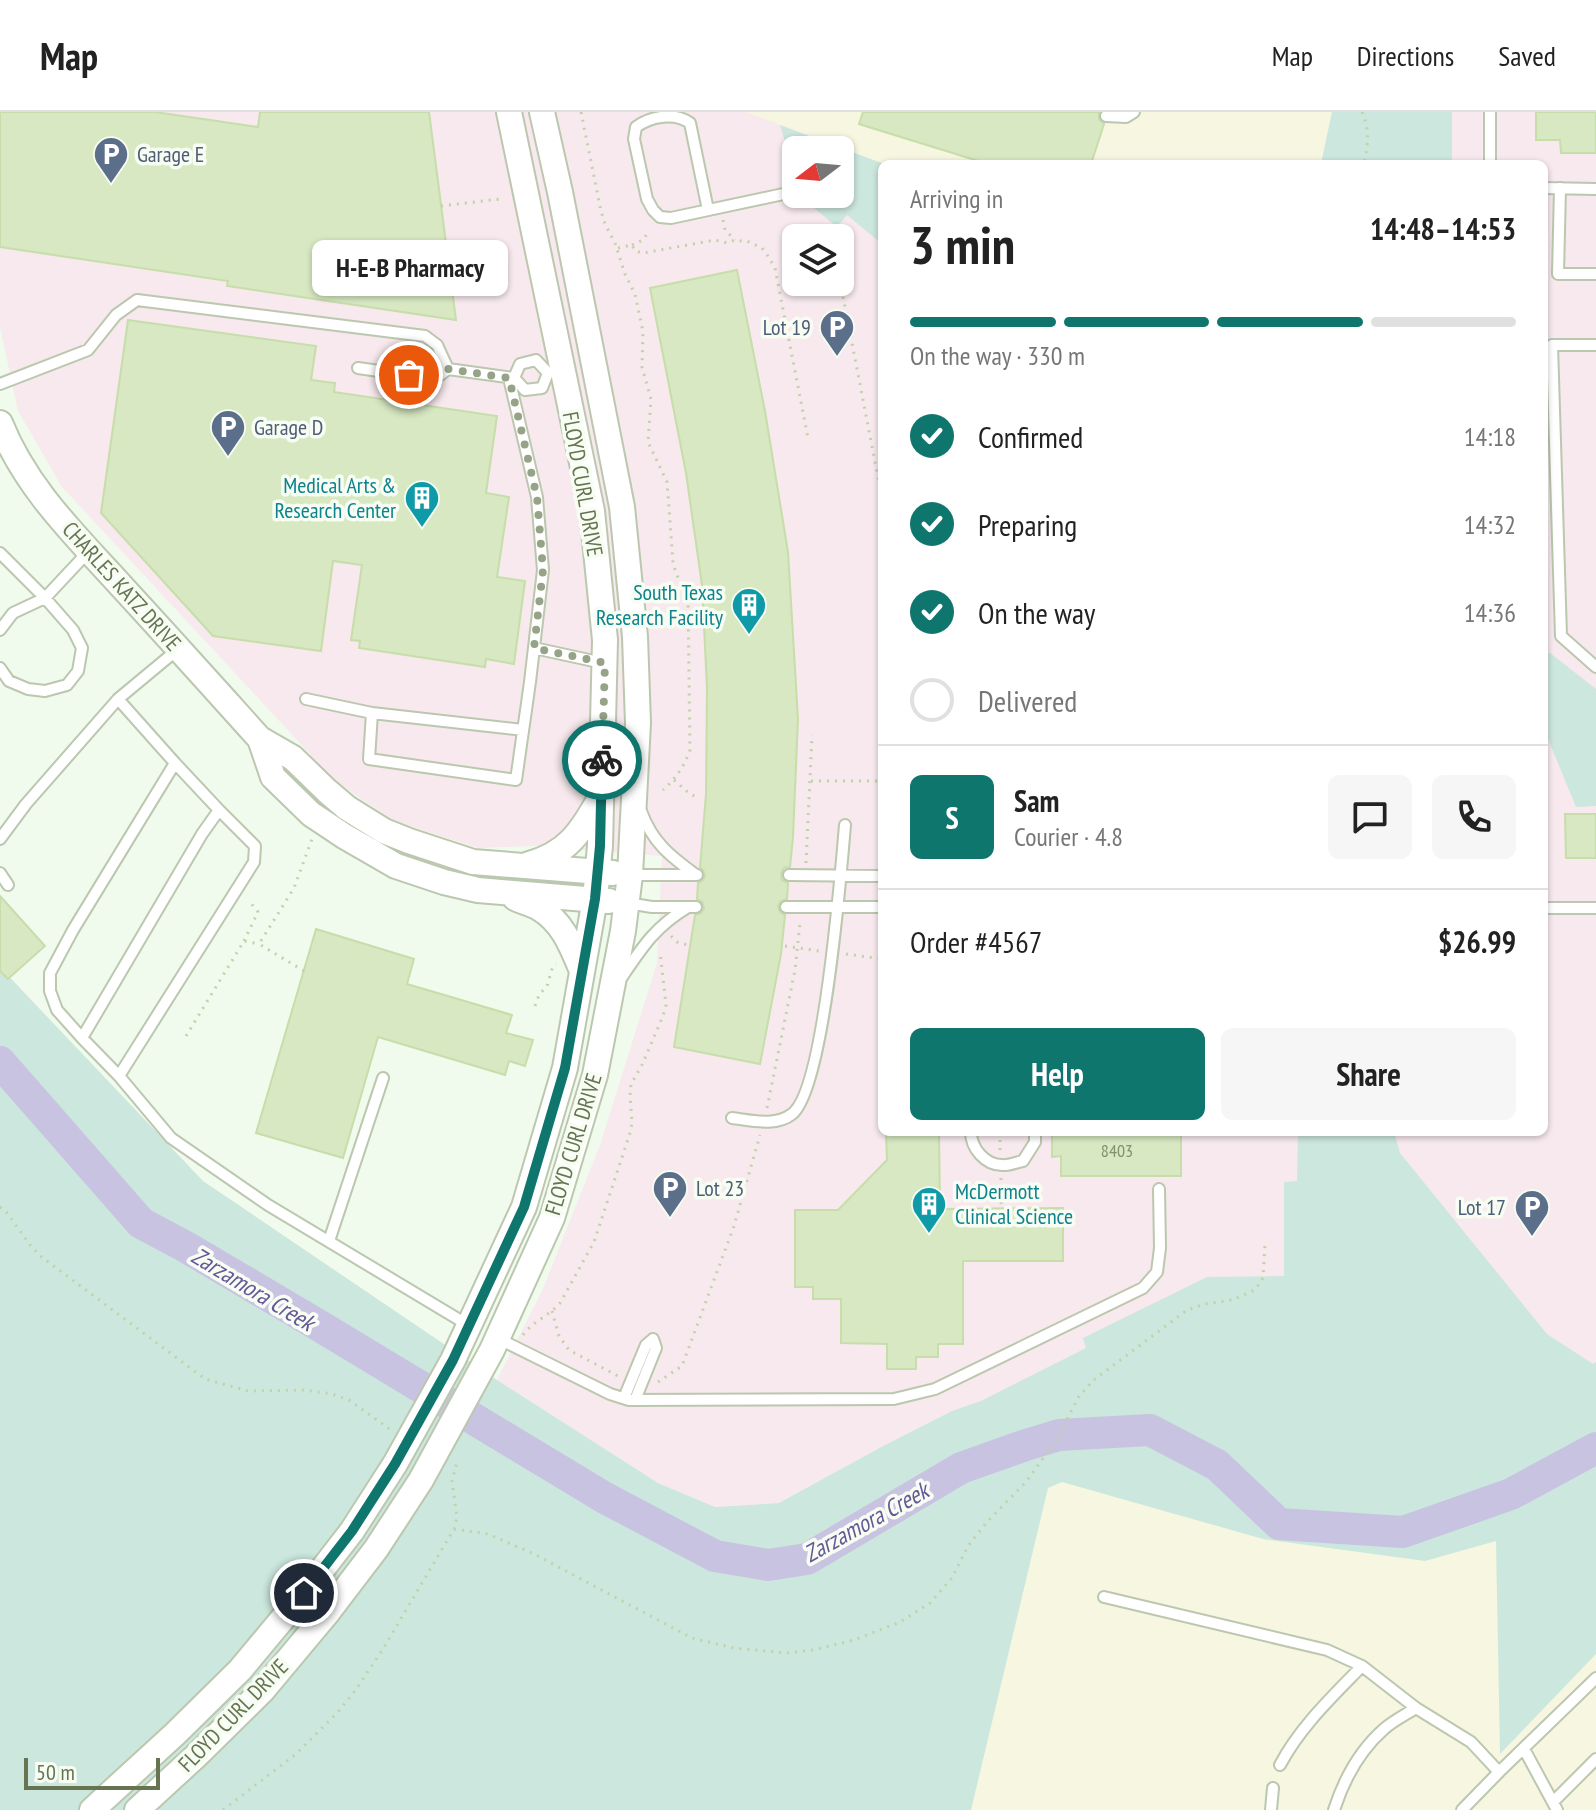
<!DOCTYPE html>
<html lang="en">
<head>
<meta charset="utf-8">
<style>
	:root { --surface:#fff; --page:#f6f6f6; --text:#222; --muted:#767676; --line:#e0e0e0; --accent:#0f766e }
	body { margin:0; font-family:"PT Sans Narrow",sans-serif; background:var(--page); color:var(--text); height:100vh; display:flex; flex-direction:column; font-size:30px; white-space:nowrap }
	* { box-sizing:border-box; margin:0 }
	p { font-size:26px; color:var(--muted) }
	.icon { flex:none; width:44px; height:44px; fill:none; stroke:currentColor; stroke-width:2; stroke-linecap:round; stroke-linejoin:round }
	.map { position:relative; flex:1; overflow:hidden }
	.side { position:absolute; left:878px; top:48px; width:670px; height:976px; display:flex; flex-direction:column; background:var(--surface); border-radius:12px; box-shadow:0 2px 6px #0004 }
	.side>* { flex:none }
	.needle { width:52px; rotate:254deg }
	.controls { position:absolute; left:782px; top:24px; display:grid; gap:16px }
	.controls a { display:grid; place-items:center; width:72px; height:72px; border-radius:12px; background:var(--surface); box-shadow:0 2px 6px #0004; font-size:40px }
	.scale { position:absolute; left:24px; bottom:20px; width:136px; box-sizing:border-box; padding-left:8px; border:4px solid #667452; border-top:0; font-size:22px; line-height:28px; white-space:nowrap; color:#667452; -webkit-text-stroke:6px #f7fdf3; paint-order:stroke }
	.pin { position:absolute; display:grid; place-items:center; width:68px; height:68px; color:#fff; margin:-34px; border:4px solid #fff; border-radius:50%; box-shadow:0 2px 8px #0007 }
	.courier { position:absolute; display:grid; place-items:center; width:80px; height:80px; margin:-40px; border:6px solid #0f766e; border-radius:50%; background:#fff; color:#222; box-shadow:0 2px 10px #0007 }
	.bubble { position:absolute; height:56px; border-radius:12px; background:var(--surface); box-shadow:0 2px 6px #0004; font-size:26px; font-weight:800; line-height:56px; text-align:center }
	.summary em { font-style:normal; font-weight:800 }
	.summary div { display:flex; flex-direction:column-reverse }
	.summary { display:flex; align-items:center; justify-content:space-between; height:136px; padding:0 32px }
	h1 { font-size:52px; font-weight:800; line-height:60px }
	.bar { display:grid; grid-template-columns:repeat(4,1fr); gap:12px 8px; align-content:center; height:96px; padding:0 32px }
	.bar i { height:10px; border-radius:6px; background:var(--line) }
	.bar .current { background:var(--accent) }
	.bar p { grid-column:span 4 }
	.line { display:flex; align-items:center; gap:20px; padding:0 32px; border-top:2px solid var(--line) }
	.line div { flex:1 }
	.round { display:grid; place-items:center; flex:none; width:84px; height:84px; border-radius:12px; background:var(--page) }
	ol { padding:0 32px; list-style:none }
	li { display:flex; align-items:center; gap:24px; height:88px }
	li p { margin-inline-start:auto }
	li .icon { padding:8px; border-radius:50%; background:var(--accent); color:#fff; stroke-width:4 }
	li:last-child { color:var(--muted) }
	li i { width:44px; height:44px; border:4px solid var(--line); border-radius:50% }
	.button { display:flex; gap:16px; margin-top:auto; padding:16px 32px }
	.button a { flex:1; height:92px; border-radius:12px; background:var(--accent); color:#fff; font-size:32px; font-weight:800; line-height:92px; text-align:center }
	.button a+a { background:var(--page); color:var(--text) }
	header { display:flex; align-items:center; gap:48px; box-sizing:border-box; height:112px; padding:0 40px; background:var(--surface); border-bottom:2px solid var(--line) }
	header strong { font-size:38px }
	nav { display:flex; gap:44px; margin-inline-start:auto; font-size:28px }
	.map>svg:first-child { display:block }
</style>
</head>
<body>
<header>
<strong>Map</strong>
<nav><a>Map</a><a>Directions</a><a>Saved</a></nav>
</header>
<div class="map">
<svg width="1596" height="1698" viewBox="0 0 1596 1698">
	<rect width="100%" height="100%" fill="#f1fbed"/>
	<path fill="#f7e9ed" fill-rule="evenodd" d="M0 0H1596V1270L952 1299 883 1334 779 1391 715 1395 658 1371 497 1268 542 1179 600 1033 657 851 662 744 534 734 478 736 396 710 336 670 62 375 18 299 0 215ZM796 38H840V82H796ZM882 52H1544V1020H882ZM796 126H840V170H796Z"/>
	<path fill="#f7f6e1" d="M746 0H1332L1321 52H884Z
		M1062 1370 1263 1427 1425 1449 1497 1428 1500 1641 1596 1542V1698H886L1030 1382Z"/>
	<path fill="#cce7dd" d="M1332 0H1452V52H1321Z
		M780 13 884 52H882V132L847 103 837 115 802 86 801 82H840V38H796V67Z
		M1544 541H1550L1596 577V694L1576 695 1544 617Z
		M0 855 203 1069 497 1268 658 1371 715 1395 779 1391 883 1334 952 1299 981 1289 1086 1236 1083 1226 1207 1165 1284 1164V1070L1297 1069 1298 1020H1394L1400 1041 1547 1222 1593 1252 1596 1250V1542L1500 1642 1496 1429 1425 1449 1263 1427 1062 1370 1048 1376 971 1698H0Z"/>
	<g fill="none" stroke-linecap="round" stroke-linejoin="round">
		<path stroke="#c9c3e2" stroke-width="32" d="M0 950 141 1111 186 1135 313 1210 605 1386 715 1444 768 1453 807 1447 961 1356 1026 1333 1059 1323 1150 1318 1217 1353 1279 1412 1403 1420 1511 1382 1596 1336"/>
	</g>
	<path fill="#d7e8c2" stroke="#c7ddaa" stroke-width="2" d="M0 0H155L258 15 260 0H429L456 208 227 174 228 169 0 135Z
		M863 0H1099V7L1104 12 1091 52H988L859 12Z
		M1536 0H1596V41H1561L1560 28H1536Z
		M737 158 765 299 788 440 798 607 793 725 790 755 784 756 781 762 782 768 788 771 787 787 781 789 778 794 780 800 785 803 781 842 760 952 674 935 695 803 701 801 704 796 702 790 697 787 698 771 703 768 705 764 703 758 700 756 706 682 707 576 702 473 686 361 650 176Z
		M128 208 316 234 311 268 335 271 334 280 497 304 486 381 509 385 497 465 525 469 514 552 486 547 485 555 359 536 360 529 351 528 362 453 333 449 321 539 213 524 101 401Z
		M1565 702H1596V746H1566Z
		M0 784 45 834 8 867 0 859Z
		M316 817 414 847 407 872 512 903 506 921 533 928 525 954 509 949 505 963 378 925 343 1046 256 1021Z
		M886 1020H939L940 1097 1063 1096V1149H963V1232H938V1245H916V1257H887V1232L841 1231V1187H813V1175H795V1098H838L887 1048Z
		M1052 1020H1181V1064H1061V1044L1052 1045Z"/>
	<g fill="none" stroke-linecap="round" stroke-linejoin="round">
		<g stroke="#bbc7ae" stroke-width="14">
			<path id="service" d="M1106 4 1126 5 1134 0
				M1490 52V0
				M1544 76 1596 77
				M1560 76 1558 162H1596
				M708 98 690 11C675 0 651 4 636 15L634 27 647 87 653 98 660 105 671 106 788 81
				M1596 233H1552L1561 524 1596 555
				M358 256 435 267 448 257
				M514 266 520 252 536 248 548 261
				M0 272 88 238 116 203 137 188 425 224 437 233 448 257 514 266 525 278 542 276 548 261
				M0 441 45 486 73 518 82 536 78 559 67 573 45 579 28 577 9 569 0 556
				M0 518 13 501 45 486 88 440
				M534 536 603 551
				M118 587 175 651 219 698 202 722 82 926 119 964 254 750 255 734 219 698
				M306 587 372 601 369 647 516 668 530 570 543 458 537 385 509 266
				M372 601 523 618
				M641 699C652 730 670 744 696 763
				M0 727 26 692 118 587 177 538
				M0 761 8 773
				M630 763H697
				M789 763 882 764
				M627 791 652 795H696
				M786 795H882
				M1544 796H1596
				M622 865C643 834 655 815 688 795
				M82 926 57 898 50 879V861L73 818 175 651
				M119 964 171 1026 268 1093 468 1213
				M732 1006C750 1008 776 1015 792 1002 824 978 841 760 845 713
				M971 1020C971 1036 985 1053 1002 1053 1008 1054 1017 1050 1023 1049L1035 1030V1020
				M329 1129 383 966
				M497 1226 610 1282 629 1288 894 1287 935 1277 1143 1176 1157 1160 1160 1136 1159 1077
				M624 1286 646 1233 653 1227
				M635 1288 656 1236 653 1227
				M1104 1485 1327 1538 1362 1554 1416 1596 1471 1630 1499 1660
				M1524 1637 1557 1698
				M1280 1653C1300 1615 1332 1585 1362 1554
				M1553 1690 1596 1647
				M1271 1698 1273 1676
				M1334 1698C1344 1667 1359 1639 1384 1617 1393 1609 1405 1603 1416 1596
				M1462 1698 1499 1660 1596 1566"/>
		</g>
		<g stroke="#bbc7ae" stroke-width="28">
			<path id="tertiary" d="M0 311C26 377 77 425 124 477 170 527 215 577 260 627L293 646 327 679 347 696 384 719 409 729 473 750 613 761
				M260 627 273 665 311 702 344 724 396 754 444 770 478 778 609 789
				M529 752C567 742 581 720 599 688
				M515 786C523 790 532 792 539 796 563 810 572 835 582 859
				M92 1698 175 1622 240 1558 304 1481 352 1419 395 1352 453 1248 524 1095 565 956 595 787 600 734 605 528 592 399 509 0
				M137 1698 196 1644 262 1579 328 1500 376 1437 421 1368 492 1238 552 1106 595 963 623 819 630 763 638 611 635 525 622 395 560 80 542 0"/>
		</g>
		<path stroke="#c1d2aa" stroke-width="3" stroke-dasharray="2 6" stroke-linecap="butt" d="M581 0 601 99 605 112 615 131 625 162 635 182 643 220 642 255 651 287 648 330 667 370 673 450C676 465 684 476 688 491L690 638C684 655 676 666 663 678
			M1362 0C1370 18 1368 33 1364 52
			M441 94 500 87
			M723 108 725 118 735 128
			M632 133 643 128 647 122
			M618 136 632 133 635 139 643 141 715 128 727 131 735 128 749 130 762 136 768 144 775 156 808 326
			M840 169 882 386
			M674 668 690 682 699 686
			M811 669H882
			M806 751 812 623
			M671 824 677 830 688 833
			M244 829 258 800 250 790
			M785 834 819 839
			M846 842 882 847
			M304 859 259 832 294 776 312 727
			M535 894 539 883 547 874 553 854 556 852
			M186 924 244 829 259 832
			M767 996 795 858 800 811
			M1000 1020V1039
			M1001 1066V1095
			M0 1095 5 1098 30 1133 39 1143 205 1267 248 1279 305 1278 332 1282 349 1288 391 1318
			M552 1199 559 1224 569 1238 618 1264
			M523 1223C533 1209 549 1204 560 1191L594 1130 630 1021 632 1011 630 984 631 972 642 953 663 904 666 893 660 839
			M658 1270 682 1254 734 1114 760 1023
			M454 1417 488 1422 532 1441 692 1526 734 1536 786 1541 813 1538 854 1528 900 1510 930 1491 952 1466 968 1434 986 1411 1026 1370 1049 1338 1059 1323 1079 1284 1095 1267 1187 1198 1205 1192 1232 1188 1255 1178 1263 1166 1265 1133
			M223 1698 296 1642 337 1601 355 1579 383 1537 454 1417 457 1405 452 1369 457 1350"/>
		<use href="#service" stroke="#fff" stroke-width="10"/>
		<use href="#tertiary" stroke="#fff" stroke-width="24"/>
	</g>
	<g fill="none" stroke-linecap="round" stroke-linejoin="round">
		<path stroke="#97a388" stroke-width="8" stroke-dasharray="0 14.4" d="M409 263 435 267 448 257 509 266 537 385 543 458 534 536 605 551 602 648"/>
		<path stroke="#0f766e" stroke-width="10" d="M304 1481 352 1419 395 1352 453 1248 524 1095 565 956 595 787 600 734 602 648"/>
	</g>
	<defs>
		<g id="parking-pin" transform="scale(1.8)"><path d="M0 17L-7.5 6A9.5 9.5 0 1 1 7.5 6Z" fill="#5c6f8a" stroke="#f7fdf3"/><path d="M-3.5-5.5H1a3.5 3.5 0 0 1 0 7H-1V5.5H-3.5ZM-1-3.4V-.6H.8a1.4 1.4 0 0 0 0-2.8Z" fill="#fff"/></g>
		<g id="building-pin" transform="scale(1.8)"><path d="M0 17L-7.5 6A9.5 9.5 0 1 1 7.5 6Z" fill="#0f9aa8" stroke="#f7fdf3"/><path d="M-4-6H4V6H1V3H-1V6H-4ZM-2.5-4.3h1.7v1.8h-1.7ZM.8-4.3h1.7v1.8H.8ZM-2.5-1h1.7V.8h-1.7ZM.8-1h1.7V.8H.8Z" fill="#fff"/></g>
	</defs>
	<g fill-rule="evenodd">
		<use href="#parking-pin" x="111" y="42"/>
		<use href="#parking-pin" x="837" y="215"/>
		<use href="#parking-pin" x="228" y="315"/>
		<use href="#building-pin" x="422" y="386"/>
		<use href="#building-pin" x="749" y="493"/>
		<use href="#parking-pin" x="670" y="1076"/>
		<use href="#building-pin" x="929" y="1092"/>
		<use href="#parking-pin" x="1532" y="1095"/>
	</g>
	<g text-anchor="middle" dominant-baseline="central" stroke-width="7" stroke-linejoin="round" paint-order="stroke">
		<g font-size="18" fill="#82916e">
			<text x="1117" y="1038">8403</text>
		</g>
		<g font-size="22" fill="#4e5e75" stroke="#f7fdf3" text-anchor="start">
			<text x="137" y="42">Garage E</text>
			<text x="811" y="215" text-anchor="end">Lot 19</text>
			<text x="254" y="315">Garage D</text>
			<text x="696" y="1076">Lot 23</text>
			<text x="1506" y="1095" text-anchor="end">Lot 17</text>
		</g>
		<g font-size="22" fill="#667452" stroke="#f7fdf3">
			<text transform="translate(583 372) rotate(80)">FLOYD CURL DRIVE</text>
			<text transform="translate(122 474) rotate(48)">CHARLES KATZ DRIVE</text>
			<text transform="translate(573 1032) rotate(-73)">FLOYD CURL DRIVE</text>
			<text transform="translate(233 1603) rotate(-46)">FLOYD CURL DRIVE</text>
		</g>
		<g font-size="22" fill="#0d838f" stroke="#f7fdf3" text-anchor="end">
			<text x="396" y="373">Medical Arts &amp;<tspan x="396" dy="25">Research Center</tspan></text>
			<text x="723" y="480">South Texas<tspan x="723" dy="25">Research Facility</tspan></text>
			<text x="955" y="1079" text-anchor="start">McDermott<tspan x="955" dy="25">Clinical Science</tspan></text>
		</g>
		<g font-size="24" font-style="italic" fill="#665898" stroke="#f7fdf3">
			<text transform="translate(253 1177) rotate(31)">Zarzamora Creek</text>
			<text transform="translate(866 1410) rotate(-29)">Zarzamora Creek</text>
		</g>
	</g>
</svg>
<div class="controls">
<a><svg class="needle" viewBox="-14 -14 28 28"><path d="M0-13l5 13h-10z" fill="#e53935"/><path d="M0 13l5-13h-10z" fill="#767676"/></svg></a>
<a><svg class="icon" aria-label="layers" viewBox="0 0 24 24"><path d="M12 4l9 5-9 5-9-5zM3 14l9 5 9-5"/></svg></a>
</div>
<div class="scale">50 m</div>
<div class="pin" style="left:409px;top:263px;background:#ea580c"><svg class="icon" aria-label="bag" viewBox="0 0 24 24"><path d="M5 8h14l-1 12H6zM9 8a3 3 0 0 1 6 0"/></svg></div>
<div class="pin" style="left:304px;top:1481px;background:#1f2937"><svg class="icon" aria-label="home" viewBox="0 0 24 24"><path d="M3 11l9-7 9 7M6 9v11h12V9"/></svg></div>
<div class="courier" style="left:602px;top:648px"><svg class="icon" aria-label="bike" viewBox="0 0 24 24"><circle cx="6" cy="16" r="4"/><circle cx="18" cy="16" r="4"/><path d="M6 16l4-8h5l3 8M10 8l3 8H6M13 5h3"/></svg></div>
<div class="bubble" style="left:312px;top:128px;width:196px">H-E-B Pharmacy</div>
<section class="side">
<div class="summary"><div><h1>3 min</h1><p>Arriving in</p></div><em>14:48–14:53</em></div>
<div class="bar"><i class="current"></i><i class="current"></i><i class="current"></i><i></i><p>On the way · 330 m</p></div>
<ol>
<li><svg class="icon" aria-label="check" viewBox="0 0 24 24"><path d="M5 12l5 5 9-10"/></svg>Confirmed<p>14:18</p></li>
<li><svg class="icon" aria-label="check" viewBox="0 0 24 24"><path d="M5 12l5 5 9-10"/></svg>Preparing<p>14:32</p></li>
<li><svg class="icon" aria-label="check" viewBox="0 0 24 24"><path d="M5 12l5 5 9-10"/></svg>On the way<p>14:36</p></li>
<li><i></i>Delivered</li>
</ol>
<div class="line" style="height:144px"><b class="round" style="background:var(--accent);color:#fff">S</b><div><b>Sam</b><p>Courier · 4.8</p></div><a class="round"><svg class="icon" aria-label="chat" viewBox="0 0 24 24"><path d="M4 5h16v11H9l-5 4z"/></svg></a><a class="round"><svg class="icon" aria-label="phone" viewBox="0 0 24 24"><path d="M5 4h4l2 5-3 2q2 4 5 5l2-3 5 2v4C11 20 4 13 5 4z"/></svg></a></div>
<div class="line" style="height:104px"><div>Order #4567</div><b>$26.99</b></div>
<div class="button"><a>Help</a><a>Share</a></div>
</section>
</div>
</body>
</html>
